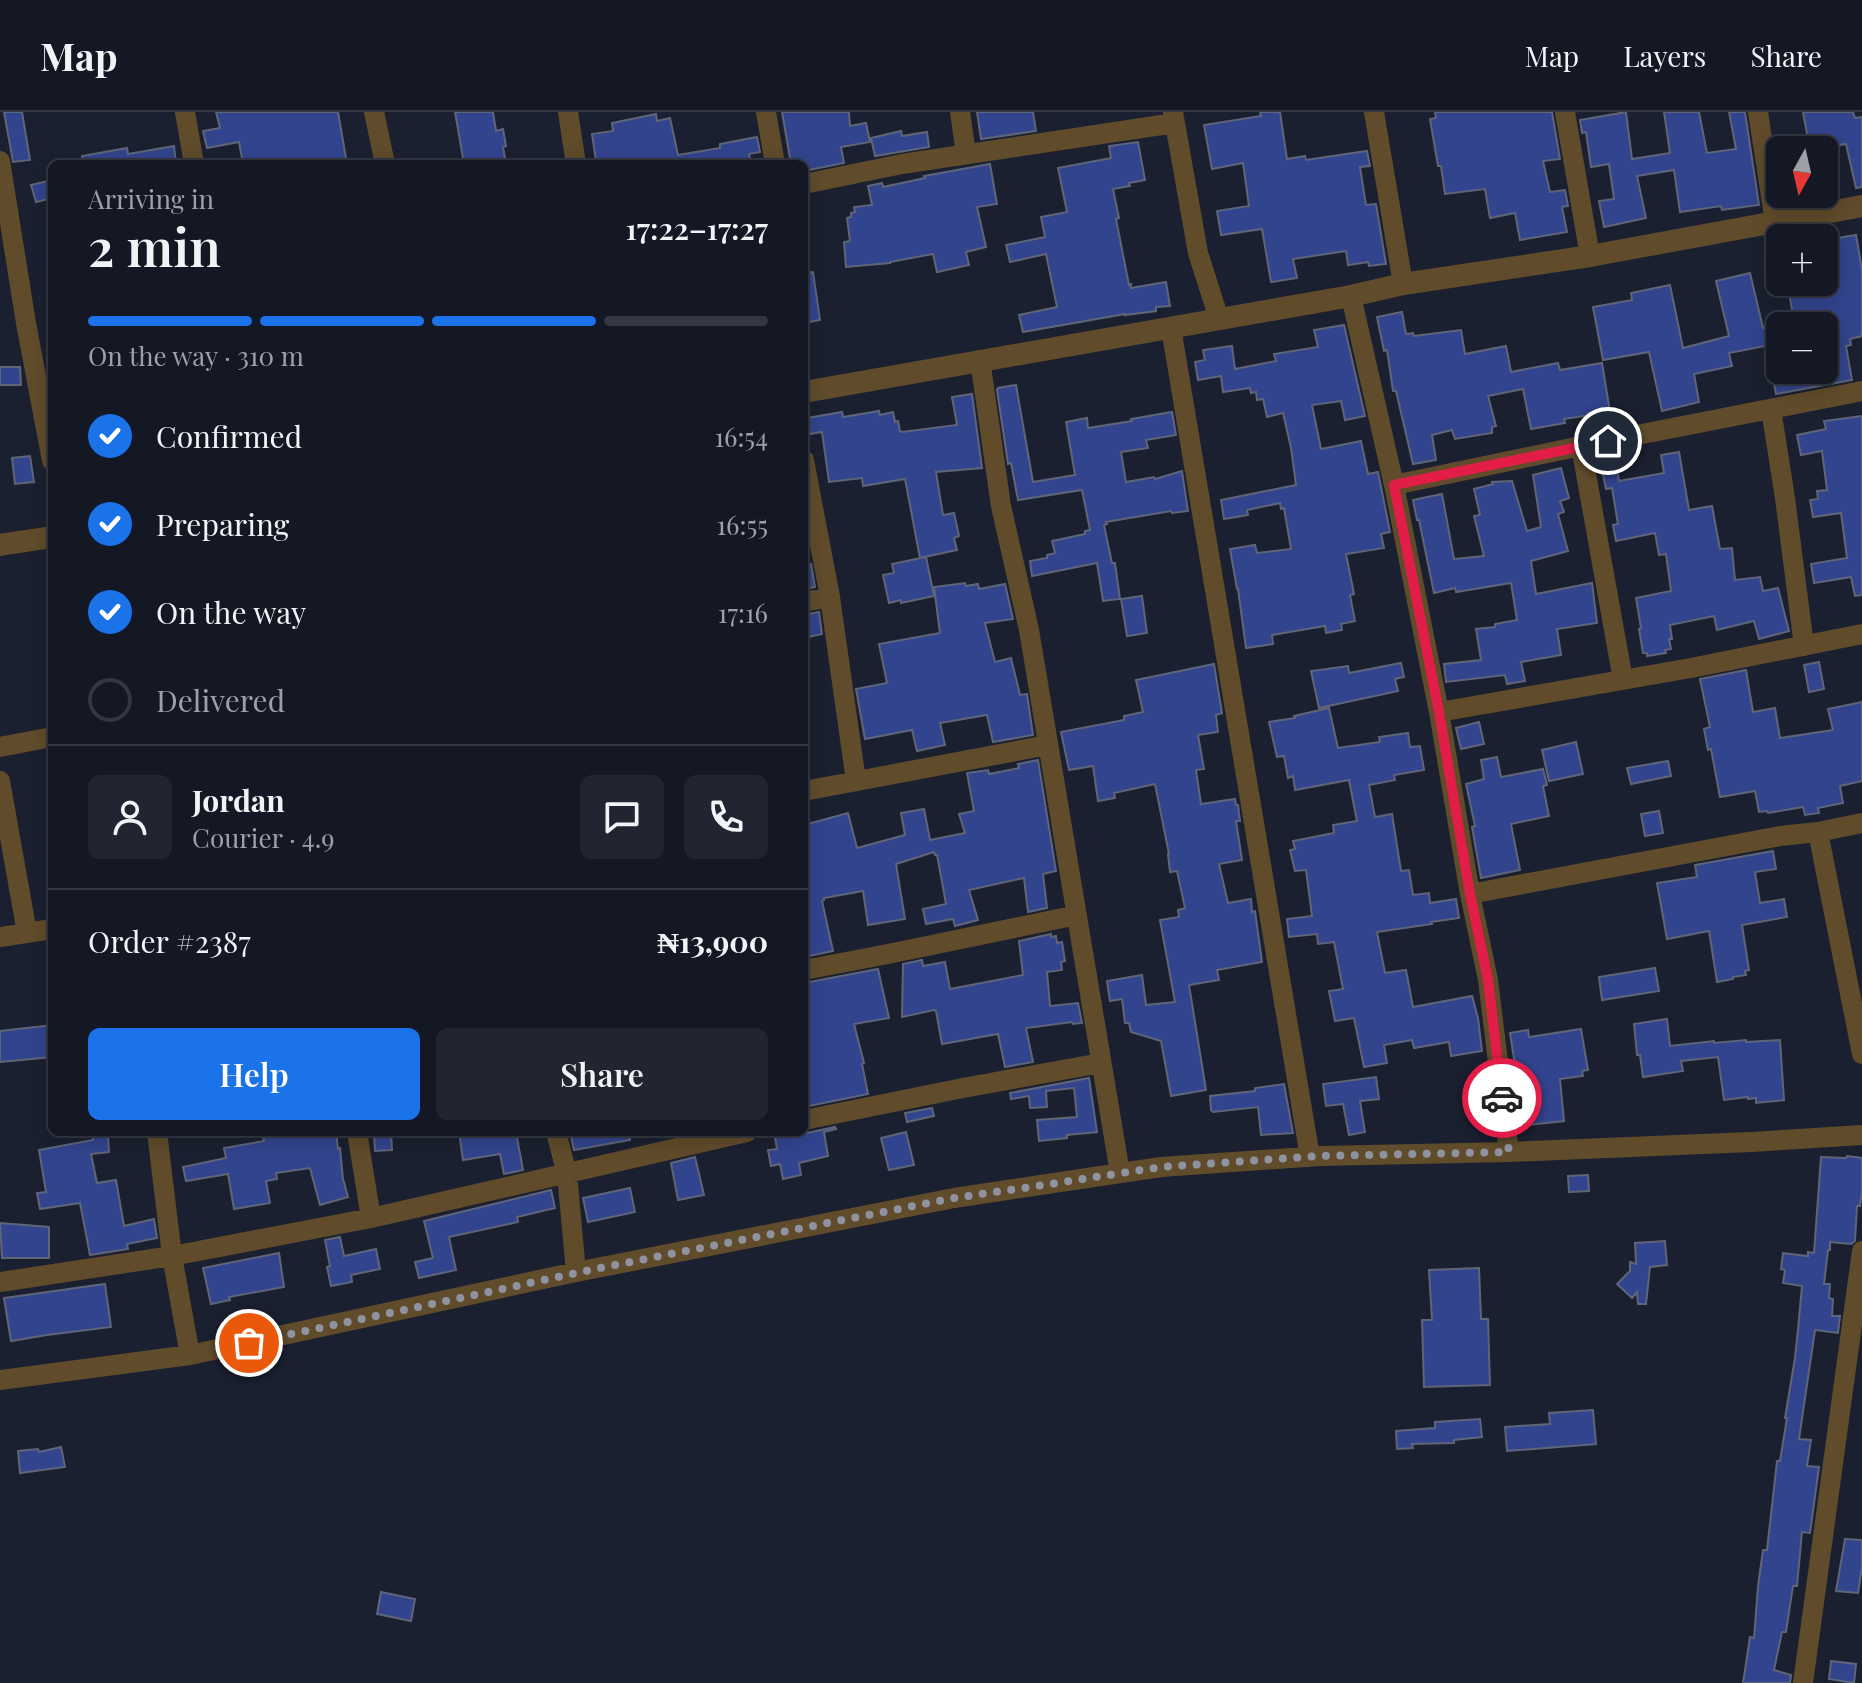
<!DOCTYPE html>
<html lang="en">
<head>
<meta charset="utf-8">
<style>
	:root { --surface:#141824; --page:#212531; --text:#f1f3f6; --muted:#9da0a6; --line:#333741; --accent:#1a73e8 }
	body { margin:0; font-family:"Playfair Display",serif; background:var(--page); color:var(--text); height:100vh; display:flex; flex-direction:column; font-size:30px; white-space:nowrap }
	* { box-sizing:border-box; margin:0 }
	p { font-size:26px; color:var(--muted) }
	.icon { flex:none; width:44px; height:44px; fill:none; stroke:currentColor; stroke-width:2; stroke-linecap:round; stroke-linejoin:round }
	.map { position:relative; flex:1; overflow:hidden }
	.sheet { position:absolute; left:48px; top:48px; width:760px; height:976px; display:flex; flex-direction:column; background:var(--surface); border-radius:12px; box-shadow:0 4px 20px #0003,0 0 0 2px var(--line) }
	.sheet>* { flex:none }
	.needle { width:52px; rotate:188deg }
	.fabs { position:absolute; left:1766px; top:24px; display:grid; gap:16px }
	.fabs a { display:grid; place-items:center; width:72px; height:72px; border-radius:12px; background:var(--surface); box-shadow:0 4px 20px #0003,0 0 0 2px var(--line); font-size:40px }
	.pin { position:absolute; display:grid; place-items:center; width:68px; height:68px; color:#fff; margin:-34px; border:4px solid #fff; border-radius:50%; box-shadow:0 2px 8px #0007 }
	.courier { position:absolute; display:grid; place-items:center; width:80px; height:80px; margin:-40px; border:6px solid #e11d48; border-radius:50%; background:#fff; color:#222; box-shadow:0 2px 10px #0007 }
	.headline em { font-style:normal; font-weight:600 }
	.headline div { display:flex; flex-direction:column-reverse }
	.headline { display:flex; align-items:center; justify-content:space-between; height:136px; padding:0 40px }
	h1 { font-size:52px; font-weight:600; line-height:60px }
	.bar { display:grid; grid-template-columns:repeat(4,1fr); gap:12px 8px; align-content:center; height:96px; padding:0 40px }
	.bar i { height:10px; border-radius:6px; background:var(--line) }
	.bar .selected { background:var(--accent) }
	.bar p { grid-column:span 4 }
	.line { display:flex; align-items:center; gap:20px; padding:0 40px; border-top:2px solid var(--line) }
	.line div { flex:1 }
	.round { display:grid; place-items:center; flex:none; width:84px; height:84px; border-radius:12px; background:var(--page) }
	ol { padding:0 40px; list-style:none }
	li { display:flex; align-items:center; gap:24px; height:88px }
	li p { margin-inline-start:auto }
	li .icon { padding:8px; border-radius:50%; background:var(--accent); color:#fff; stroke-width:4 }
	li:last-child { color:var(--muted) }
	li i { width:44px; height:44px; border:4px solid var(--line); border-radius:50% }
	.button { display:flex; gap:16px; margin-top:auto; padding:16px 40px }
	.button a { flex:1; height:92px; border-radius:12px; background:var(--accent); color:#fff; font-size:32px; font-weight:600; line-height:92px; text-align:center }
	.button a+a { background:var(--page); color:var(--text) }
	header { display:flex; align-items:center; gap:48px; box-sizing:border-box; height:112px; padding:0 40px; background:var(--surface); border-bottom:2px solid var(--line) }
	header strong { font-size:38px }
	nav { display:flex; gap:44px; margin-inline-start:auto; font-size:28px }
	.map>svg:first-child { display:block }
</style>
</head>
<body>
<header>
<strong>Map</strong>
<nav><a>Map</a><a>Layers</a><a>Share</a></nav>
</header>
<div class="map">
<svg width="1862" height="1571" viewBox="0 0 1862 1571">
	<rect width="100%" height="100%" fill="#1b2030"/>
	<path fill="#32448e" stroke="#5f6579" stroke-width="2" d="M4 0H22L30 48 13 50Z
		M216 0H338L347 52H243L239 30 207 36 203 19 220 16Z
		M455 0H493L496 19 503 17 506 34 503 35 506 52H464Z
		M782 0H849L850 14 866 11 870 30 841 35 844 51 804 59V52H791Z
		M977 0H1033L1036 19 981 27Z
		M1260 0H1280L1287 47 1305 44 1306 48 1367 39 1370 54 1360 55 1366 93 1376 92 1386 152 1369 154 1368 150 1348 153 1346 139 1293 147 1297 166 1271 170 1262 117 1221 123 1217 99 1249 94 1243 51 1212 57 1204 13 1261 4Z
		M1435 0H1552L1560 47 1543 49 1550 80 1565 78 1568 94 1562 95 1567 120 1520 128 1515 101 1490 106 1485 77 1445 82 1441 54H1438L1430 7 1436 6Z
		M1626 0 1632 47 1670 41 1664 0H1699L1707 41 1736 37 1729 0H1745L1759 93 1722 98 1721 94 1680 100 1674 58 1637 64 1646 106 1604 115 1599 89 1614 87 1609 52 1591 55 1586 20 1582 21 1580 8Z
		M1803 0H1853L1855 6 1862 5V75L1856 76 1846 32 1810 38Z
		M656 2 657 9 670 6 678 43 720 36V32L757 25 760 40 749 42 751 52H605L604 48 596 49 592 22 613 19 612 11Z
		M901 19 902 24 927 20 929 35 875 44 871 26Z
		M1138 30 1145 68 1129 71 1130 74 1113 77 1119 106 1116 107 1129 173 1131 172V176L1166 170 1170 194 1156 195V199L1125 203V202L1023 220 1019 203 1057 195 1046 142 1010 150 1006 133 1045 125 1041 105 1067 100 1058 56 1111 46 1109 34Z
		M174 34 176 52H83L82 44 127 36 128 42Z
		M990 52 997 92 977 95 986 135 966 140 969 153 937 160 933 142 890 150V151L846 155 844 130 850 129 847 106 851 105V101L855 100 854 95 872 93 868 74 882 71 883 75 925 66 924 64Z
		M52 68V86L36 90 31 73Z
		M1856 123 1862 158V224L1850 227 1851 233 1846 234 1852 268 1776 282 1774 272 1820 263 1819 258H1824V243H1828L1824 214H1795L1787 170H1824V160L1837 158 1831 127Z
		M813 160 820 208 804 211V161Z
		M1750 161 1763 216 1780 212V231L1729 241 1732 254 1694 262 1699 290 1662 299 1649 240 1603 248 1593 195 1632 188 1631 181 1670 173 1683 236 1729 224 1716 169Z
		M1402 200 1406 222 1413 221 1414 224 1461 218 1465 242 1506 234 1511 260 1558 251 1560 258 1602 251 1610 300 1564 307 1565 311 1531 317 1523 277 1488 284 1496 314 1492 315V321L1455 327 1452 318 1432 323 1436 348 1413 352 1396 279H1393L1387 238 1384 239 1377 205Z
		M1344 213 1365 304 1345 308 1341 289 1312 293 1321 337 1361 329 1368 362 1378 360 1390 420 1381 422 1384 436 1346 442 1354 482 1350 483 1355 509 1341 512 1342 518 1326 521 1325 514 1272 523 1273 532 1246 536 1238 477H1237L1230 437 1255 433 1257 441 1291 437 1284 396 1281 397 1280 391 1247 398 1248 403 1224 407 1221 388 1296 373 1291 336 1283 301 1267 305 1263 287 1257 288 1256 280 1251 281 1250 276 1223 280 1221 264 1198 268 1195 250 1205 248 1203 238 1232 234 1235 257 1276 249 1274 242 1318 235 1314 218Z
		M0 255H20L21 273H0Z
		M1016 273 1033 370 1075 363 1066 310 1087 306 1088 316 1132 309 1131 307 1172 300 1176 323 1146 328 1148 336 1121 340 1126 370 1154 365 1155 367 1182 359 1188 399 1172 401 1171 399 1106 410 1107 412 1104 413 1112 451H1115L1120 487 1103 489 1097 451 1032 464 1030 449 1047 446V443L1055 441 1052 429 1085 422V419L1090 418 1082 378 1018 388 1011 351 1008 352 997 278 998 276Z
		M972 282 982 356 936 360 943 403 954 401 959 424 954 426 957 438 920 446 905 367 863 374 862 366 829 370 822 320 810 322 807 306 842 300 843 305 879 299 880 303 893 300 895 310 898 309 900 319 902 320 957 313 952 285Z
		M1862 304V483L1855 484 1851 465 1814 471 1811 452 1847 446 1841 401 1813 405 1810 388 1818 387 1817 379 1827 378 1822 339 1801 343 1797 323 1826 317 1824 309Z
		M1679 340 1689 398 1712 394 1720 437 1732 436 1735 468 1760 465 1763 479 1778 476 1789 519 1759 527 1754 509 1717 518 1714 504 1670 513 1672 527H1669L1671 537 1665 538 1666 541 1647 544V541H1643L1639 517 1641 516 1636 486 1671 479 1666 442 1659 443 1655 421 1616 429 1613 413 1618 412 1612 376 1606 377 1600 349 1615 346 1619 369 1664 361 1661 343Z
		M30 344 34 370 15 372 12 346Z
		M1561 356 1569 386 1560 389 1564 400 1558 402 1568 439 1531 449 1536 482 1592 471 1597 511 1557 517 1561 543 1521 550 1525 569 1507 572 1505 563 1446 570 1444 552 1481 548 1476 517 1495 515V512L1517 508 1511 471 1456 480 1455 476 1434 481 1419 408H1417L1413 388 1442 382 1454 447 1484 444 1474 404 1480 403 1474 377 1493 372 1492 370 1512 369 1527 419 1541 415 1533 363Z
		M926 445 934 484 901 491V488L889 491 883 463 894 461 892 452Z
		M811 452 815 475 804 477V453Z
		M965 471 966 474 978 472 979 477 1005 472 1013 507 985 511 995 550 1011 546 1020 583 1027 582 1033 623 993 630 987 603 940 611 945 633 917 639 912 618 865 627 856 577 887 571 879 532 940 521 934 475Z
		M1142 484 1147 521 1127 524 1121 487Z
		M819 500 822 522 804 526V503Z
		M1819 550 1824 577 1809 580 1804 553Z
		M1401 551 1404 565 1395 567 1398 579 1319 596 1311 559 1348 554 1349 561Z
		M1214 552 1222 601 1216 603 1218 620 1198 623 1204 657 1196 658 1201 692 1235 687 1236 693H1238L1240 709H1236L1242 748 1219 752 1228 791 1251 787 1252 800 1255 799 1262 850 1217 858 1219 868 1189 873 1206 978 1171 984 1161 929 1131 920 1129 911H1125L1122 887 1110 889 1107 869 1142 863 1146 893 1175 890 1160 808 1179 805 1178 798 1185 796 1177 759 1170 760 1168 742H1169L1155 672 1114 681 1115 686 1098 689 1093 654 1069 658 1061 620 1124 608V604L1143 600 1136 568Z
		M1746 558 1753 600 1775 596 1780 626 1833 618 1828 597 1862 590V669L1840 674 1843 691 1818 696 1819 701 1805 703 1803 695 1768 701 1767 699 1759 700 1755 679 1720 685 1711 637 1708 638 1704 617 1710 615 1700 567Z
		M1329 596 1338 636 1380 630 1379 625 1408 621 1410 635 1420 634 1424 658 1394 663 1395 668 1369 673 1375 705 1392 702 1401 759 1409 758 1413 783 1429 781 1430 791 1456 787 1459 806 1431 810 1432 812 1377 820 1385 861 1406 858 1413 895 1472 884 1478 906 1482 939 1451 944 1449 930 1414 936 1412 928 1384 933 1387 951 1364 955 1354 906 1335 909 1329 879 1343 877 1334 830 1318 832 1317 822 1289 825 1287 807 1312 804 1306 758 1295 759 1290 738 1295 737 1293 729 1334 721 1333 713 1357 709 1349 668 1295 678 1293 664 1288 666 1284 644 1277 645 1269 610 1295 606 1294 604Z
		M1479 610 1484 632 1461 637 1456 616Z
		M1576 630 1583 662 1549 669 1542 638Z
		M1497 645 1501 665 1543 657 1547 673 1543 674 1549 704 1511 712 1520 758 1481 766 1472 715 1475 714 1466 672 1484 667 1481 648Z
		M1038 648 1056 759 1043 762 1047 796 1028 800 1024 766 969 778 978 808 955 814 953 807 926 812 923 797 946 792 937 743H935L934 740 896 752 905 807 868 813 863 779 824 786V788L822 789 833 839 804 845V757L808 756V748L804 733V713L848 701 857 736 905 723 901 701 924 697 930 728 965 721 959 702 974 699 967 661 988 658 989 662 1019 656 1018 652Z
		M1668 649 1671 664 1631 672 1627 656Z
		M1659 699 1663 721 1645 724 1641 702Z
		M1773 739 1776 757 1755 760 1760 791 1784 787 1787 805 1742 813 1749 858 1745 859 1746 863 1733 865V867L1717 870 1709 819 1667 827 1657 771 1697 765 1695 753Z
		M1051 822V825L1056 824 1057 831 1062 830 1065 849 1061 850 1062 858 1047 860 1050 894 1078 891 1082 911 1073 912 1072 910 1026 916 1033 950 1005 955 998 922 942 932 936 899 934 898 902 905 903 852 922 848 923 854 945 850 950 877 1023 863 1019 829Z
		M1655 856 1659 879 1602 888 1599 865Z
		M878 857 889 906 854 912 864 951 862 952 868 982 804 995V871Z
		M1667 907 1670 934 1714 929V931L1746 928V930L1780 928 1784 988 1756 991V986L1748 987V985L1724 988 1718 945 1681 949 1683 959 1643 965 1640 943H1637L1634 912Z
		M52 913V945L0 950V919Z
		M1581 917 1588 958 1582 959 1583 964 1560 967 1564 1009 1528 1013 1524 981H1521L1518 953H1515L1510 921 1528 918 1529 925Z
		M1376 965 1379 987 1360 989 1365 1020 1349 1023 1343 992 1326 994 1323 972Z
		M1089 966 1097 1020 1067 1023V1026L1039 1029 1037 1008 1077 1005 1074 976 1046 979 1047 995 1030 996 1029 984 1011 987 1010 981Z
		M1284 972 1293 1021 1261 1023 1258 995 1213 1000 1211 998 1210 984 1255 979V976Z
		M932 996 934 1004 907 1010 905 1001Z
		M835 1015 836 1017 824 1020 828 1044 799 1051 801 1063 783 1067 780 1052 771 1054 768 1038 777 1037 774 1020 807 1021Z
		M262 1020H336L338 1037 340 1036 343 1067 348 1085 320 1093 310 1056 276 1061 277 1067 266 1069 270 1091 234 1097 228 1062 186 1069 183 1055 226 1046 224 1036 264 1029Z
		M374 1020H391L392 1038 375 1039Z
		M459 1020H516L523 1058 504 1062 500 1042 463 1048Z
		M570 1020H629L630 1028 574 1038Z
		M906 1020 914 1053 889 1058 881 1026Z
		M108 1023 109 1040 91 1042 97 1071 116 1068 124 1114 154 1107 157 1126 127 1132 128 1137 90 1143 80 1091 40 1097 37 1081 46 1080 39 1038 93 1028V1025Z
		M1847 1044 1862 1046V1080L1860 1094H1857L1855 1129 1851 1132 1830 1130V1138H1828L1824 1172H1830L1829 1186 1833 1187 1832 1204H1840L1838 1221 1815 1218 1799 1327 1811 1328 1807 1354 1819 1355 1810 1421 1802 1420 1797 1474H1793L1786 1520H1782L1774 1558 1791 1563 1790 1571H1743L1750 1525 1754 1526 1758 1474 1763 1438H1767L1777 1349H1780L1787 1306H1785L1795 1246 1798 1217 1802 1174 1783 1171 1785 1158 1781 1157 1783 1141 1808 1144V1140L1814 1141 1821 1045 1846 1046Z
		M695 1045 704 1083 678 1088 671 1051Z
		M1588 1063 1589 1079 1569 1080 1568 1064Z
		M630 1076 635 1100 588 1110 583 1086Z
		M551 1078 555 1096 517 1105 518 1110 449 1125 456 1158 419 1166 415 1150 433 1146 424 1109Z
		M0 1111 49 1115V1146H2Z
		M340 1125 344 1144 376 1137 380 1157 351 1163 352 1170 331 1174 327 1155 330 1154 325 1128Z
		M1665 1129 1667 1153 1650 1155 1646 1192H1638L1637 1180 1632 1186 1617 1172 1630 1159V1150L1636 1152 1635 1131Z
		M279 1141 284 1175 229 1185 230 1188 211 1192 203 1156Z
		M1479 1156 1481 1207H1488L1490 1273 1424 1275 1422 1208H1432L1429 1158Z
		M105 1172 111 1215 47 1223 11 1229 4 1186Z
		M1593 1298 1596 1332 1507 1339 1505 1315 1550 1312 1549 1301Z
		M1480 1307 1482 1325 1454 1328V1331L1412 1332 1413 1336 1397 1337 1396 1319 1435 1316V1310Z
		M61 1335 65 1355 20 1361 18 1339 38 1337 39 1340Z
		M1845 1427 1862 1428V1455L1858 1481 1836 1479Z
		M381 1480 415 1487 411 1509 377 1502Z
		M1831 1549 1856 1552 1854 1571 1829 1567Z"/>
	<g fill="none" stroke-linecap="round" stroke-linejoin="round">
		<path stroke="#604c2b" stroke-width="20" d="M185 0 194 52
			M374 0 385 52
			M568 0 576 52
			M766 0 775 52
			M960 0 966 42
			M1173 0 1198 141 1219 207
			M1374 0 1403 172
			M1565 0 1590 144
			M1758 0 1775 110
			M0 49 26 211 52 349
			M804 72 902 52 1175 11
			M1351 184 1394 373 1439 600 1470 782 1488 868 1509 1040
			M1171 216 1310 1045
			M980 248 1001 394 1029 518 1120 1061
			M1771 297 1785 386 1804 534
			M1581 334 1623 568
			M804 348 830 485 856 669
			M1394 373 1581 334 1862 279
			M804 490 830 485
			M1439 600 1691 556 1862 522
			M0 635 52 625
			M0 669 27 821
			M804 679 1048 633
			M1818 720 1862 942
			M1470 782 1780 724 1818 720 1862 711
			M0 825 52 817
			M804 858 888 842 1077 803
			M804 1008 963 976 1101 951
			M157 1020 172 1144 190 1243
			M357 1020 371 1106
			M556 1020 567 1062 576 1160
			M0 1170 172 1144 371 1106 747 1020
			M0 1268 190 1243 576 1160 954 1086 1161 1055 1320 1044 1509 1040 1751 1030 1862 1023
			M1803 1571 1862 1139"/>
		<path stroke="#604c2b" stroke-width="22" d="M804 280 1351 184 1403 172 1590 144 1862 94
			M0 433 52 425"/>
	</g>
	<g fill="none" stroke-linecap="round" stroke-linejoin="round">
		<path stroke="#8f93a0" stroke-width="8" stroke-dasharray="0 14.4" d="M249 1231 605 1155 954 1086 1037 1074 1161 1055 1320 1044 1509 1040 1502 986"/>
		<path stroke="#e11d48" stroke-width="10" d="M1502 986 1488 868 1470 782 1439 600 1394 373 1608 329"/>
	</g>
</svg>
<div class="fabs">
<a><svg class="needle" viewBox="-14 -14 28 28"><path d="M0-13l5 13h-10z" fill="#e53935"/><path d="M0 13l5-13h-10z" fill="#9da0a6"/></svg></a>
<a>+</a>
<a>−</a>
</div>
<div class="pin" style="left:249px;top:1231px;background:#ea580c"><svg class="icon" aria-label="bag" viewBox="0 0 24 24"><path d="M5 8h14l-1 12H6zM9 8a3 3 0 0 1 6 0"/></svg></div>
<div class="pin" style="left:1608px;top:329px;background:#1f2937"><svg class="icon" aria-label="home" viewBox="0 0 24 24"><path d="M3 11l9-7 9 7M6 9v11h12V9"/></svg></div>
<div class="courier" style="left:1502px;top:986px"><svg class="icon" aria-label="car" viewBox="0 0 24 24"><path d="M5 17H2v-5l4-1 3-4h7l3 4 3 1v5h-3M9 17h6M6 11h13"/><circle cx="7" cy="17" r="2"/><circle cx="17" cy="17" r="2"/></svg></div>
<section class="sheet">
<div class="headline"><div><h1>2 min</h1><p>Arriving in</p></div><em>17:22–17:27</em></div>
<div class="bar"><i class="selected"></i><i class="selected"></i><i class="selected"></i><i></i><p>On the way · 310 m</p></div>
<ol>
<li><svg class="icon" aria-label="check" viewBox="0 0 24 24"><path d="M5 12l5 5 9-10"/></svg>Confirmed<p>16:54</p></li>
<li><svg class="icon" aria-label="check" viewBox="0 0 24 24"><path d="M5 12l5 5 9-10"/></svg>Preparing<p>16:55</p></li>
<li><svg class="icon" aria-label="check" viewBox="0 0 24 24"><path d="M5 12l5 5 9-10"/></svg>On the way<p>17:16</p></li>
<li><i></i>Delivered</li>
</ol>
<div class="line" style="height:144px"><a class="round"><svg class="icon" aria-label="person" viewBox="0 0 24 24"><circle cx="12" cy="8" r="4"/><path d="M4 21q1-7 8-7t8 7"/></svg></a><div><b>Jordan</b><p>Courier · 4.9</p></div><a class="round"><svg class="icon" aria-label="chat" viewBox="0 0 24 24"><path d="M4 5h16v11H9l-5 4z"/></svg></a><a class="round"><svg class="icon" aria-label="phone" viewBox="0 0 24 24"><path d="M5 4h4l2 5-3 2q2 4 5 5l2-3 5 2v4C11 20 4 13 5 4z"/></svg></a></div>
<div class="line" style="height:104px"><div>Order #2387</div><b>₦13,900</b></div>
<div class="button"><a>Help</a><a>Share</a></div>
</section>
</div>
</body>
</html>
